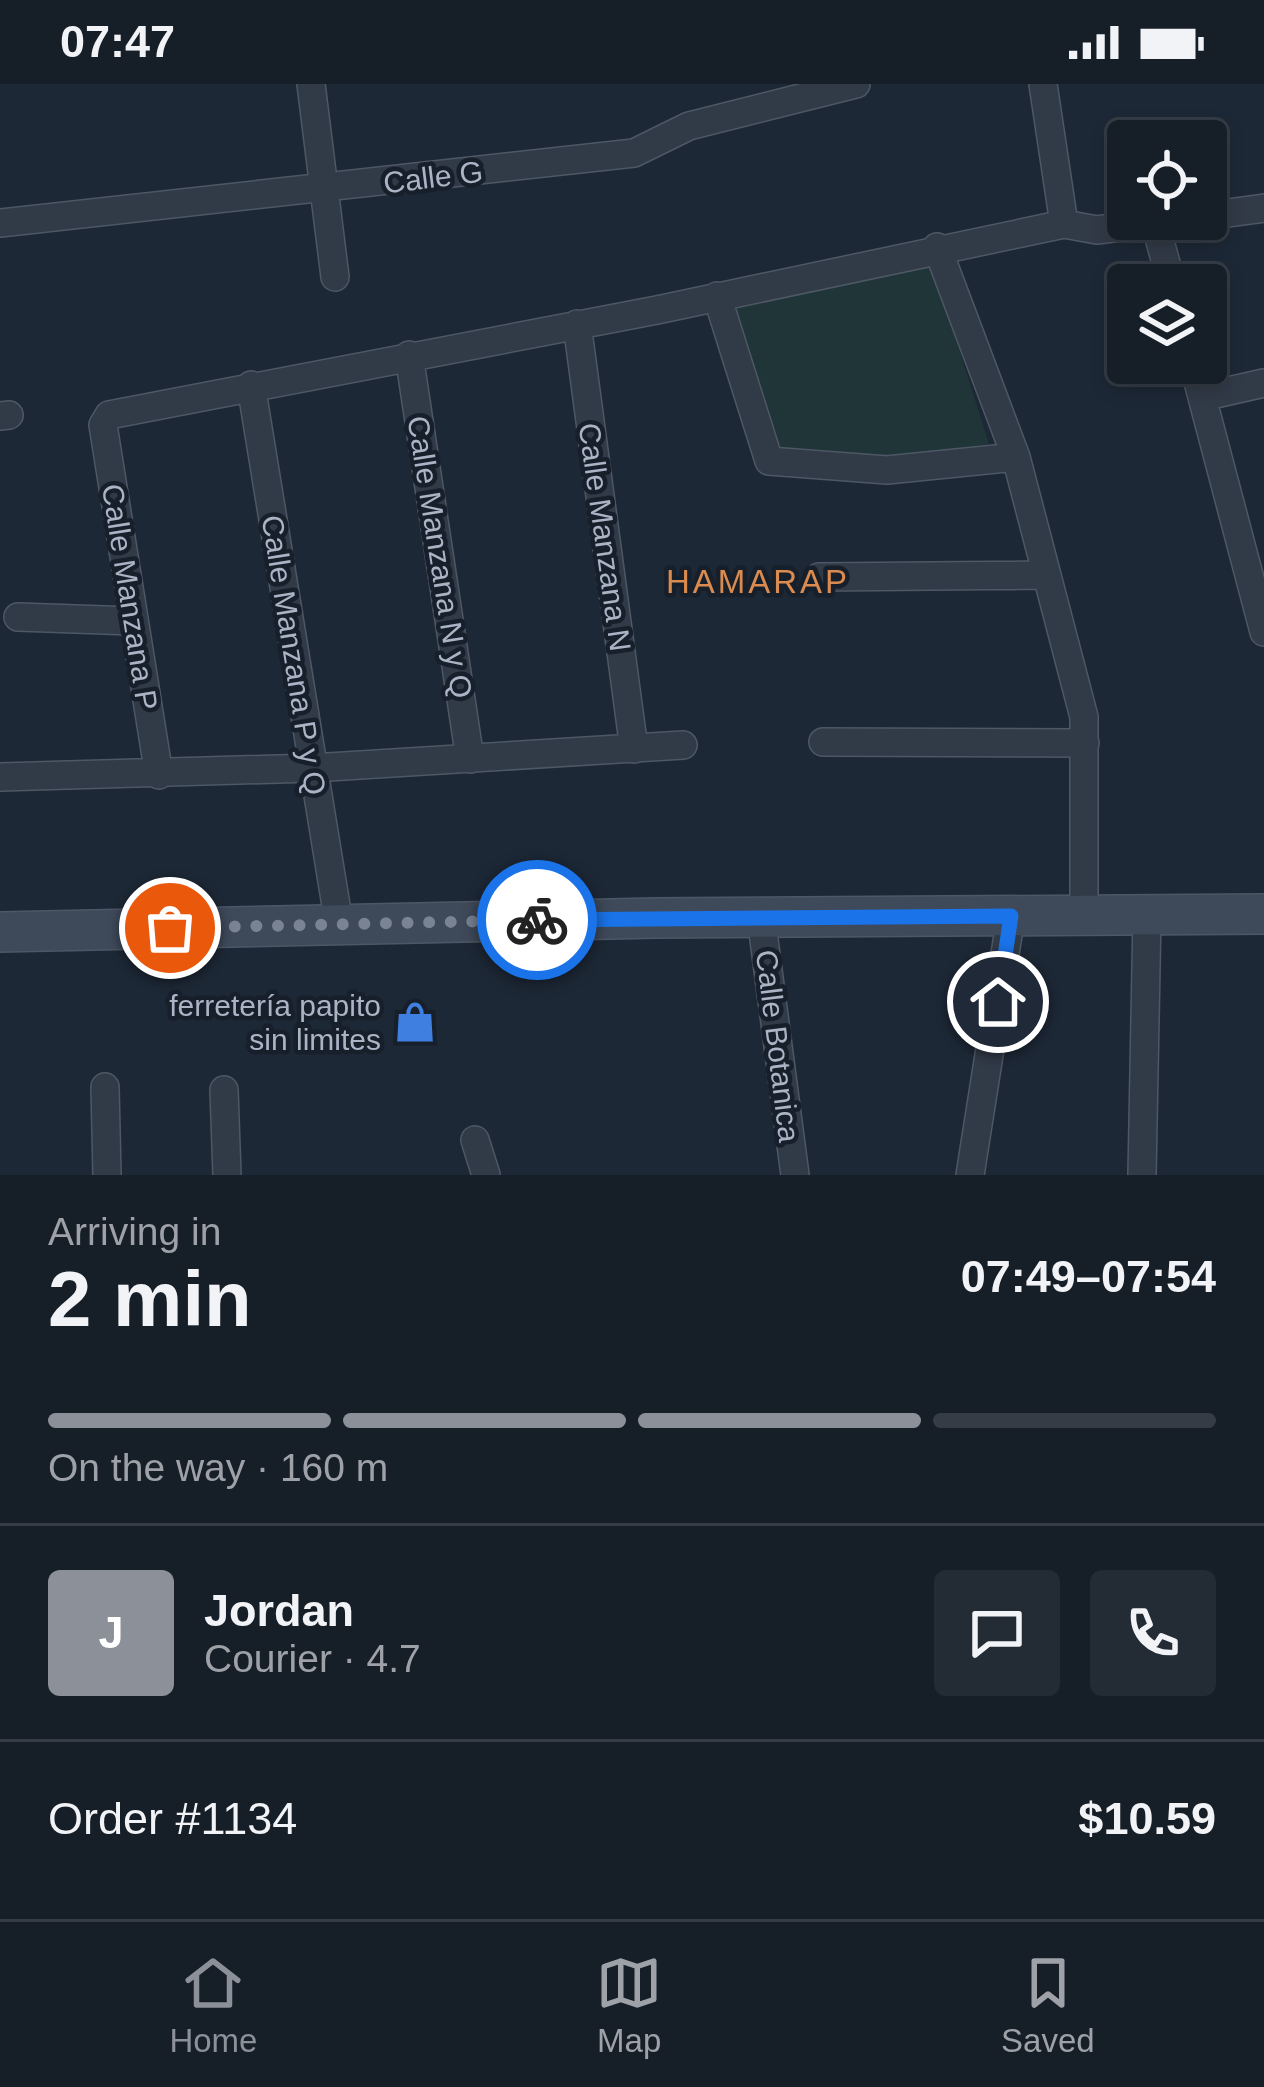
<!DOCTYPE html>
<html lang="en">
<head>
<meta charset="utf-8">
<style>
	:root { --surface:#161e28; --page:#232b34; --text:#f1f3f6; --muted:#9ea2a8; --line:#353c45; --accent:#8c9099 }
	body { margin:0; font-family:Arial,sans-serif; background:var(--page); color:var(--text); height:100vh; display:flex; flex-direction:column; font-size:45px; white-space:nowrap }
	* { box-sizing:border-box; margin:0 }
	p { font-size:39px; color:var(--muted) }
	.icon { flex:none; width:66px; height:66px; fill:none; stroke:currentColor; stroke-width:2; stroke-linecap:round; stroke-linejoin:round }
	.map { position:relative; height:1091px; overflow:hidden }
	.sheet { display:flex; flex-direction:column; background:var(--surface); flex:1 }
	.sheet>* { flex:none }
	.tools { position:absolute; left:1107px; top:36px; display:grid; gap:24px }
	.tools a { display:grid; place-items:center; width:120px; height:120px; border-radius:12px; background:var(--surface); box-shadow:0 6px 18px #0003,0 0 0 3px var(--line); font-size:60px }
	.pin { position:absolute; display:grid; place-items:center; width:102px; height:102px; color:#fff; margin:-51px; border:6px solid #fff; border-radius:50%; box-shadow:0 3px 12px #0007 }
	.courier { position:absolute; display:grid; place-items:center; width:120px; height:120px; margin:-60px; border:9px solid #1a73e8; border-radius:50%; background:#fff; color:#222; box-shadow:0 3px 15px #0007 }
	.headline em { font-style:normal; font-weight:700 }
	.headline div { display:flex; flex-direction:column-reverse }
	.headline { display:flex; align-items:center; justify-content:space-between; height:204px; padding:0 48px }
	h1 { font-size:78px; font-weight:700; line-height:90px }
	.bar { display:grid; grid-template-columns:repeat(4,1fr); gap:18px 12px; align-content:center; height:144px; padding:0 48px }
	.bar i { height:15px; border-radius:9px; background:var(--line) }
	.bar .current { background:var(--accent) }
	.bar p { grid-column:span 4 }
	.line { display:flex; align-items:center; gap:30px; padding:0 48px; border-top:3px solid var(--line) }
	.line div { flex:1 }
	.round { display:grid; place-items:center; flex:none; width:126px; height:126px; border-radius:12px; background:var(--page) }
	.status { display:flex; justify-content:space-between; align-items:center; height:84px; padding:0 60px; background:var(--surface); direction:ltr }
	.status svg { height:33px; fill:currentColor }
	.tabs { display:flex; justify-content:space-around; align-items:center; height:168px; border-top:3px solid var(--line); background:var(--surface); font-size:33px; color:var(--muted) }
	.tabs a { display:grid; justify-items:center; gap:6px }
	.tabs .current { color:var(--accent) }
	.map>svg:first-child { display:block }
</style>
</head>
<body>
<div class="status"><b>07:47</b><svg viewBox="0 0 49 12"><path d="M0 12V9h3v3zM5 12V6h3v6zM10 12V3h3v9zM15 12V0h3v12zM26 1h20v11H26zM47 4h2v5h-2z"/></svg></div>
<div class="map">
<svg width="1264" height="1091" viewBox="0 0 1264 1091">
	<rect width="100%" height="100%" fill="#1d2836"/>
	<path fill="#1f3537" d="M931 176 989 360 886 376 782 371 734 224Z"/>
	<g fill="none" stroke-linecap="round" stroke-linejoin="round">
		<g stroke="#4e5765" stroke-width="30">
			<path id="street" d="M311 0 335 193
				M1043 0 1064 140
				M1206 132 1264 124
				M0 139 634 69 689 42 856 0
				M1155 139 1172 201
				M937 163 1016 373 1084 633V831
				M717 212 769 377 887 386 1016 373
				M577 240 634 665
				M409 271 470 675
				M1193 279 1264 548
				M251 301 339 840
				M1202 313 1264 299
				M0 332 9 331
				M819 493 1046 491
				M18 533 133 537
				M823 658 1085 659
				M159 691 103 341 109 331 657 226 1064 140 1097 146 1183 135
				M0 693 312 684 683 661
				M761 833 795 1091
				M105 1003 107 1091
				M224 1006 227 1091
				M475 1056 486 1091
				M970 1091 1011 832
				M1142 1091 1147 831"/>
		</g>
		<g stroke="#4e5765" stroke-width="42">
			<path id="secondary" d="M0 848 656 834 1264 830"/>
		</g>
		<use href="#street" stroke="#313a47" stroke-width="27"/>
		<use href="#secondary" stroke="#3e495a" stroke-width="39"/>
	</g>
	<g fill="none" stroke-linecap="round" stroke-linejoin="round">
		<path stroke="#798393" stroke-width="12" stroke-dasharray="0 21.6" d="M170 844 537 836"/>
		<path stroke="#1a73e8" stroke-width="15" d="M537 836 1011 832 998 918"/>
	</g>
	<defs>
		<g id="shop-bare" transform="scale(3.24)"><path d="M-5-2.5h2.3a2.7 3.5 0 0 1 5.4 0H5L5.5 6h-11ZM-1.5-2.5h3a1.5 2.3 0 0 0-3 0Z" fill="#3f7fe0" stroke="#171f2b" stroke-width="2.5" paint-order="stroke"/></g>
	</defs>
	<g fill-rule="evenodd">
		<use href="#shop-bare" x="415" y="938"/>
	</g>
	<g text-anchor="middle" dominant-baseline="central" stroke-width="9" stroke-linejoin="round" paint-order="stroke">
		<g font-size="30" fill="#aab4c5" stroke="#171f2b">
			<text transform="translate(433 93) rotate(-7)">Calle G</text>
			<text transform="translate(605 453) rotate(82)">Calle Manzana N</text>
			<text transform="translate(440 473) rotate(81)">Calle Manzana N y Q</text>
			<text transform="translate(130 513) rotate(81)">Calle Manzana P</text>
			<text transform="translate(294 571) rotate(81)">Calle Manzana P y Q</text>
			<text transform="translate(778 962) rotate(83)">Calle Botanica</text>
		</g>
		<g font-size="30" fill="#aab4c5" stroke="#171f2b" text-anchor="end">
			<text x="381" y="921">ferretería papito<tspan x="381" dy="34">sin limites</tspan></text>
		</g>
		<g font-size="33" letter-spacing="3" fill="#da8b4f" stroke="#171f2b">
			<text x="758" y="497">HAMARAP</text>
		</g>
	</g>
</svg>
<div class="tools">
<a><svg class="icon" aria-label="locate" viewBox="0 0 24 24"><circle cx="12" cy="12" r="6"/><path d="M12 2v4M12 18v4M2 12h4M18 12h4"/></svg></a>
<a><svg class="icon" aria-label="layers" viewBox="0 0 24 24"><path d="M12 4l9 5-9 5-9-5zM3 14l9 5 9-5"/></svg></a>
</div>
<div class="pin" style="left:170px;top:844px;background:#ea580c"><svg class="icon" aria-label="bag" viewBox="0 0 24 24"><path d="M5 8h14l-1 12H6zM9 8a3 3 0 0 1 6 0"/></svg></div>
<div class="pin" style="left:998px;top:918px;background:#1f2937"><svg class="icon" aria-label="home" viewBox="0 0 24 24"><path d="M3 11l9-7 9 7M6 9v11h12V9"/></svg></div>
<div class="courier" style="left:537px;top:836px"><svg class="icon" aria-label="bike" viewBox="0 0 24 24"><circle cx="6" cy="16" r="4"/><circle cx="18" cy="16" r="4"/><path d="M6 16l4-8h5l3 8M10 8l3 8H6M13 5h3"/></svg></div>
</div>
<section class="sheet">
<div class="headline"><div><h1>2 min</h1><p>Arriving in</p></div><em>07:49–07:54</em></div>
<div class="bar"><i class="current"></i><i class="current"></i><i class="current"></i><i></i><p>On the way · 160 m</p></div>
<div class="line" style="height:216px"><b class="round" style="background:var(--accent);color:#fff">J</b><div><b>Jordan</b><p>Courier · 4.7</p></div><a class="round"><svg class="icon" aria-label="chat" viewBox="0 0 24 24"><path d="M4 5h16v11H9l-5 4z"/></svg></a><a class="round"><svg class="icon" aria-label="phone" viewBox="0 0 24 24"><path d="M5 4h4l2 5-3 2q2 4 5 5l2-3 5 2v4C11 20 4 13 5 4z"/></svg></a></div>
<div class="line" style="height:156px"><div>Order #1134</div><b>$10.59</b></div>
</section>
<nav class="tabs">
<a class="current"><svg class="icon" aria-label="home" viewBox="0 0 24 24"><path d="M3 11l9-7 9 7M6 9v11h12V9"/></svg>Home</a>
<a><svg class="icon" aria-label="map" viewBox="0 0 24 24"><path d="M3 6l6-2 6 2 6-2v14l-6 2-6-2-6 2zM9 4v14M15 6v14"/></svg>Map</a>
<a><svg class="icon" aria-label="saved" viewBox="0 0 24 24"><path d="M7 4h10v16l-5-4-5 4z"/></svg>Saved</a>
</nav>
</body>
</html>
